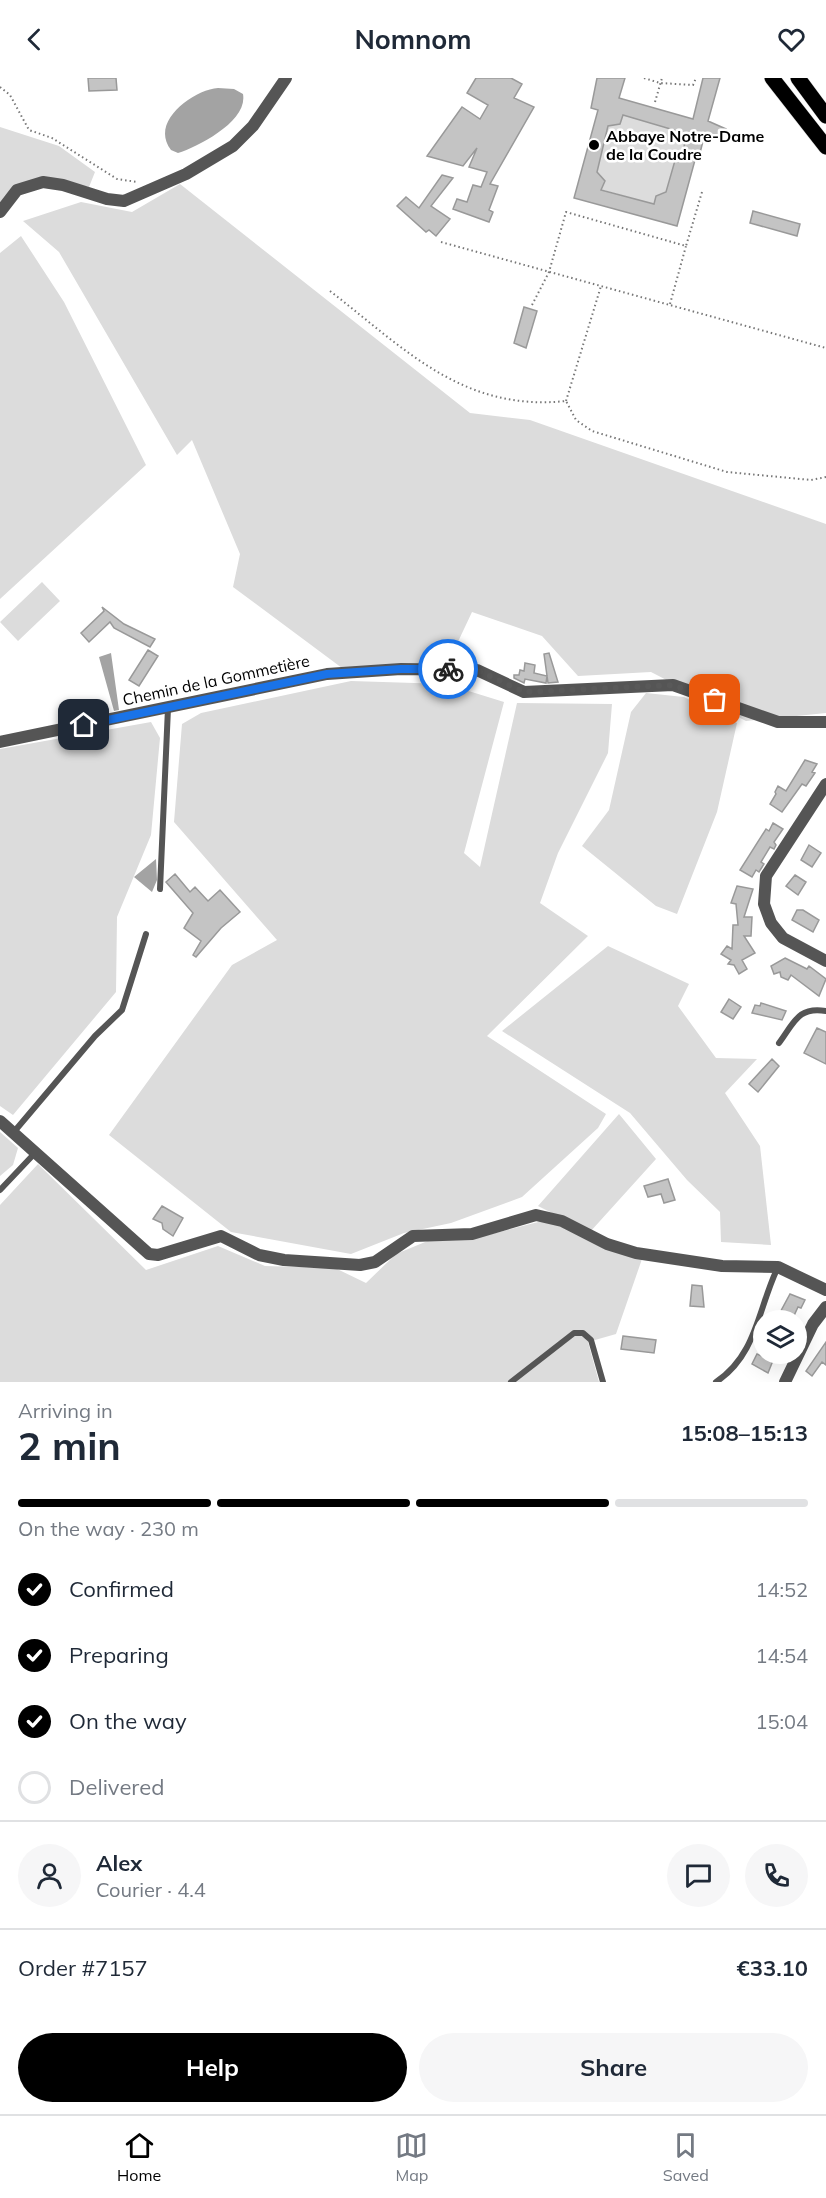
<!DOCTYPE html>
<html lang="en">
<head>
<meta charset="utf-8">
<style>
	:root { --surface:#fff; --page:#f6f6f7; --text:#1f2937; --muted:#747a83; --line:#e0e1e3; --accent:#000 }
	body { margin:0; font-family:Mulish,sans-serif; background:var(--page); color:var(--text); height:100vh; display:flex; flex-direction:column; font-size:22px; white-space:nowrap }
	* { box-sizing:border-box; margin:0 }
	p { font-size:20px; color:var(--muted) }
	.icon { flex:none; width:33px; height:33px; fill:none; stroke:currentColor; stroke-width:2; stroke-linecap:round; stroke-linejoin:round }
	.map { position:relative; height:1304px; overflow:hidden }
	.side { display:flex; flex-direction:column; background:var(--surface); flex:1 }
	.side>* { flex:none }
	.controls { position:absolute; left:753px; top:1232px; display:grid; gap:12px }
	.controls a { display:grid; place-items:center; width:54px; height:54px; border-radius:50%; background:var(--surface); box-shadow:0 6px 24px #0002; font-size:30px }
	.pin { position:absolute; display:grid; place-items:center; width:51px; height:51px; color:#fff; margin:-26px; border-radius:12px; box-shadow:0 3px 9px #0006 }
	.courier { position:absolute; display:grid; place-items:center; width:60px; height:60px; margin:-30px; border:4px solid #1a73e8; border-radius:50%; background:#fff; color:#222; box-shadow:0 2px 8px #0007 }
	.headline em { font-style:normal; font-weight:700 }
	.headline div { display:flex; flex-direction:column-reverse }
	.headline { display:flex; align-items:center; justify-content:space-between; height:102px; padding:0 18px }
	h1 { font-size:39px; font-weight:700; line-height:45px }
	.bar { display:grid; grid-template-columns:repeat(4,1fr); gap:9px 6px; align-content:center; height:72px; padding:0 18px }
	.bar i { height:8px; border-radius:4px; background:var(--line) }
	.bar .active { background:var(--accent) }
	.bar p { grid-column:span 4 }
	.line { display:flex; align-items:center; gap:15px; padding:0 18px; border-top:2px solid var(--line) }
	.line div { flex:1 }
	.round { display:grid; place-items:center; flex:none; width:63px; height:63px; border-radius:32px; background:var(--page) }
	ol { padding:0 18px; list-style:none }
	li { display:flex; align-items:center; gap:18px; height:66px }
	li p { margin-inline-start:auto }
	li .icon { padding:6px; border-radius:50%; background:var(--accent); color:#fff; stroke-width:4 }
	li:last-child { color:var(--muted) }
	li i { width:33px; height:33px; border:3px solid var(--line); border-radius:50% }
	.action { display:flex; gap:12px; margin-top:auto; padding:12px 18px }
	.action a { flex:1; height:69px; border-radius:36px; background:var(--accent); color:#fff; font-size:24px; font-weight:700; line-height:69px; text-align:center }
	.action a+a { background:var(--page); color:var(--text) }
	header { display:flex; justify-content:space-between; align-items:center; height:78px; padding:0 18px; background:var(--surface); font-size:27px; font-weight:700 }
	.tab-bar { display:flex; justify-content:space-around; align-items:center; height:84px; border-top:2px solid var(--line); background:var(--surface); font-size:16px; color:var(--muted) }
	.tab-bar a { display:grid; justify-items:center; gap:3px }
	.tab-bar .active { color:var(--accent) }
	.map>svg:first-child { display:block }
</style>
</head>
<body>
<header><svg class="icon" aria-label="back" viewBox="0 0 24 24"><path d="M15 5l-7 7 7 7"/></svg>Nomnom<svg class="icon" aria-label="heart" viewBox="0 0 24 24"><path d="M12 20l-8-8c-3-5 5-10 8-4 3-6 11-1 8 4z"/></svg></header>
<div class="map">
<svg width="826" height="1304" viewBox="0 0 826 1304">
	<rect width="100%" height="100%" fill="#fff"/>
	<path fill="#dcdcdc" d="M612 33 688 55 681 79H676L663 129 593 109Z
		M0 49 59 68 95 94 89 109 42 99 0 127Z
		M180 106 470 335 530 342 826 446V635L746 643 651 594 578 598 542 558 472 534 448 585 342 590 233 509 240 476 192 362 177 377 59 174 23 143 81 124 132 134Z
		M21 158 64 224 146 387 0 521V175Z
		M42 504 60 523 18 563 0 544Z
		M351 603 446 606 504 624 464 775 480 789 517 625 612 626 608 675 558 775 540 825 588 858 487 958 606 1036 598 1050 522 1119 451 1145 404 1155 351 1176 231 1154 109 1057 232 887 277 862 174 744 182 646 201 635Z
		M646 615 684 619 737 645 717 734 677 836 656 828 582 768 609 732 631 634Z
		M151 644 160 660 151 757 117 839 116 914 13 1037 0 1028V671Z
		M608 868 689 906 678 928 716 980 757 981 725 1015 760 1068 771 1167 721 1164 720 1134 687 1102 630 1035 502 953Z
		M619 1036 656 1081 590 1154 538 1128Z
		M0 1054 18 1070 13 1087 0 1098Z
		M38 1086 146 1192 218 1168 265 1188 335 1190 366 1205 396 1176 430 1162H469L546 1142 642 1181 616 1256 588 1264 599 1304H0V1127Z"/>
	<path fill="#a3a3a3" d="M218 10 234 11 243 16C248 43 199 68 178 75L171 72C149 44 193 12 218 10Z
		M111 575 119 632 114 633 99 579Z
		M156 781 157 802 152 814 134 799Z"/>
	<path fill="#c4c4c4" stroke="#999" stroke-width="1.5" fill-rule="evenodd" d="M88 0H116L117 12 89 13Z
		M476 0H511L522 6 514 20 534 29 490 106 498 108 489 132 493 134 489 144 453 131 457 121 467 124 473 107 481 109 487 94 469 89 477 70 463 88 427 78 462 29 480 41 488 27 467 15Z
		M597 0H625L619 20 693 41 703 0H720L708 43 726 51 721 62 711 58 703 63 698 83 695 82 677 148 574 120 598 32 591 30ZM623 37 674 52 671 63 686 60 683 73 690 80 676 79 666 114 656 118 654 126 601 112 605 103 597 94 608 48 620 46Z
		M442 97 453 100 431 128 450 141 436 158 429 152 426 154 397 128 406 119 419 130Z
		M753 133 800 146 797 158 750 145Z
		M524 229 537 233 526 270 514 265Z
		M102 529 124 546 155 561 150 569 114 550 110 544 89 564 81 555 104 533Z
		M148 572 158 578 139 608 129 602Z
		M549 575 558 604 548 605 544 576Z
		M525 585 535 587 534 595 547 598 546 605 525 601 524 605 514 600V597H519L520 592 524 593Z
		M805 682 817 686 812 694 815 695 806 708 802 706 782 734 770 726 776 716 775 714 778 708 786 713Z
		M773 745 783 751 774 764 776 767 774 771 770 769 761 784 764 786 759 794 756 792 752 799 740 792 766 751 769 753Z
		M809 767 821 775 812 789 801 782Z
		M175 796 190 814 195 809 208 823 220 812 240 834 221 850 196 879 193 877 201 863 184 850 193 835 166 804Z
		M795 797 806 804 798 817 786 808Z
		M737 808 753 811 744 839H752L751 858H744L755 875 742 882 747 891 739 896 734 887 728 886 731 882 721 876 727 868 732 871 733 847H738L736 826 731 825Z
		M797 832H803L819 842 813 854 792 842Z
		M785 880 807 891 809 888 826 901 819 918 791 897 788 902 781 899 780 894 774 896 771 888Z
		M729 921 741 929 733 941 721 934Z
		M761 925 786 933 782 942 752 935 755 927 760 928Z
		M817 950 826 954V986L804 975Z
		M772 981 779 988 758 1014 749 1006Z
		M668 1101 675 1122 664 1125 661 1116 648 1119 644 1108Z
		M162 1128 183 1140 173 1158 163 1151 162 1145 153 1141Z
		M692 1207 702 1208 704 1229 690 1228Z
		M790 1216 805 1222 801 1230 798 1229 792 1242H776Z
		M623 1258 656 1262 654 1275 621 1271Z
		M826 1264V1287L822 1284 812 1298 806 1293Z
		M765 1275H776L768 1295 752 1286 757 1276 764 1279Z"/>
	<g fill="none" stroke-linecap="round" stroke-linejoin="round">
		<g stroke="#dbdbdb" stroke-width="16">
			<path id="primary" d="M772 0 826 69
				M798 0 826 38"/>
		</g>
		<path stroke="#777" stroke-width="2" stroke-dasharray="1.5 3" stroke-linecap="butt" d="M644 0 660 5 693 7 696 0
			M0 9 10 17 29 52 52 60 117 101 137 104
			M655 24 662 0
			M441 164 826 270
			M330 213C405 271 463 334 566 323L576 342 592 353 727 394 811 402 826 399
			M670 226 686 168
			M532 227 549 194 566 134 686 168 702 114
			M566 323 601 208"/>
		<path stroke="#555" stroke-width="6" d="M160 811 168 630
			M779 965C794 945 798 928 826 933
			M13 1055 95 958 122 932 146 856
			M0 1112 35 1075
			M511 1304 574 1255H583L591 1262 603 1304
			M716 1304C757 1277 758 1230 778 1189"/>
		<path stroke="#555" stroke-width="12" d="M0 134 17 112 43 104 63 107 107 121 124 123 186 96 233 68 253 48 286 0
			M0 664 327 596 401 591 477 592 524 614 673 607 778 644H826
			M826 706 766 798 764 826 771 845 783 860 826 883
			M0 1043 149 1176 158 1177 221 1158 259 1177 284 1182 360 1187 375 1184 413 1158 472 1156 536 1137 562 1143 607 1166 636 1175 722 1188 778 1189 826 1212
			M785 1304 813 1246 826 1229"/>
		<use href="#primary" stroke="#000" stroke-width="15"/>
	</g>
	<g fill="none" stroke-linecap="round" stroke-linejoin="round">
		<path stroke="#595959" stroke-width="6" stroke-dasharray="0 10.8" d="M448 591 477 592 524 614 673 607 715 622"/>
		<path stroke="#1a73e8" stroke-width="8" d="M84 647 327 596 401 591H448"/>
	</g>
	<circle fill="#000" stroke="#fff" stroke-width="2" cx="594" cy="67" r="6"/>
	<g text-anchor="middle" dominant-baseline="central" stroke-width="5" stroke-linejoin="round" paint-order="stroke">
		<g font-size="16" font-weight="bold" fill="#000" stroke="#fff" text-anchor="start">
			<text x="606" y="58">Abbaye Notre-Dame<tspan x="606" dy="18">de la Coudre</tspan></text>
		</g>
		<g font-size="16" fill="#000" stroke="#fff">
			<text transform="translate(216 602) rotate(-12)">Chemin de la Gommetière</text>
		</g>
	</g>
</svg>
<div class="controls">
<a><svg class="icon" aria-label="layers" viewBox="0 0 24 24"><path d="M12 4l9 5-9 5-9-5zM3 14l9 5 9-5"/></svg></a>
</div>
<div class="pin" style="left:715px;top:622px;background:#ea580c"><svg class="icon" aria-label="bag" viewBox="0 0 24 24"><path d="M5 8h14l-1 12H6zM9 8a3 3 0 0 1 6 0"/></svg></div>
<div class="pin" style="left:84px;top:647px;background:#1f2937"><svg class="icon" aria-label="home" viewBox="0 0 24 24"><path d="M3 11l9-7 9 7M6 9v11h12V9"/></svg></div>
<div class="courier" style="left:448px;top:591px"><svg class="icon" aria-label="bike" viewBox="0 0 24 24"><circle cx="6" cy="16" r="4"/><circle cx="18" cy="16" r="4"/><path d="M6 16l4-8h5l3 8M10 8l3 8H6M13 5h3"/></svg></div>
</div>
<section class="side">
<div class="headline"><div><h1>2 min</h1><p>Arriving in</p></div><em>15:08–15:13</em></div>
<div class="bar"><i class="active"></i><i class="active"></i><i class="active"></i><i></i><p>On the way · 230 m</p></div>
<ol>
<li><svg class="icon" aria-label="check" viewBox="0 0 24 24"><path d="M5 12l5 5 9-10"/></svg>Confirmed<p>14:52</p></li>
<li><svg class="icon" aria-label="check" viewBox="0 0 24 24"><path d="M5 12l5 5 9-10"/></svg>Preparing<p>14:54</p></li>
<li><svg class="icon" aria-label="check" viewBox="0 0 24 24"><path d="M5 12l5 5 9-10"/></svg>On the way<p>15:04</p></li>
<li><i></i>Delivered</li>
</ol>
<div class="line" style="height:108px"><a class="round"><svg class="icon" aria-label="person" viewBox="0 0 24 24"><circle cx="12" cy="8" r="4"/><path d="M4 21q1-7 8-7t8 7"/></svg></a><div><b>Alex</b><p>Courier · 4.4</p></div><a class="round"><svg class="icon" aria-label="chat" viewBox="0 0 24 24"><path d="M4 5h16v11H9l-5 4z"/></svg></a><a class="round"><svg class="icon" aria-label="phone" viewBox="0 0 24 24"><path d="M5 4h4l2 5-3 2q2 4 5 5l2-3 5 2v4C11 20 4 13 5 4z"/></svg></a></div>
<div class="line" style="height:78px"><div>Order #7157</div><b>€33.10</b></div>
<div class="action"><a>Help</a><a>Share</a></div>
</section>
<nav class="tab-bar">
<a class="active"><svg class="icon" aria-label="home" viewBox="0 0 24 24"><path d="M3 11l9-7 9 7M6 9v11h12V9"/></svg>Home</a>
<a><svg class="icon" aria-label="map" viewBox="0 0 24 24"><path d="M3 6l6-2 6 2 6-2v14l-6 2-6-2-6 2zM9 4v14M15 6v14"/></svg>Map</a>
<a><svg class="icon" aria-label="saved" viewBox="0 0 24 24"><path d="M7 4h10v16l-5-4-5 4z"/></svg>Saved</a>
</nav>
</body>
</html>
